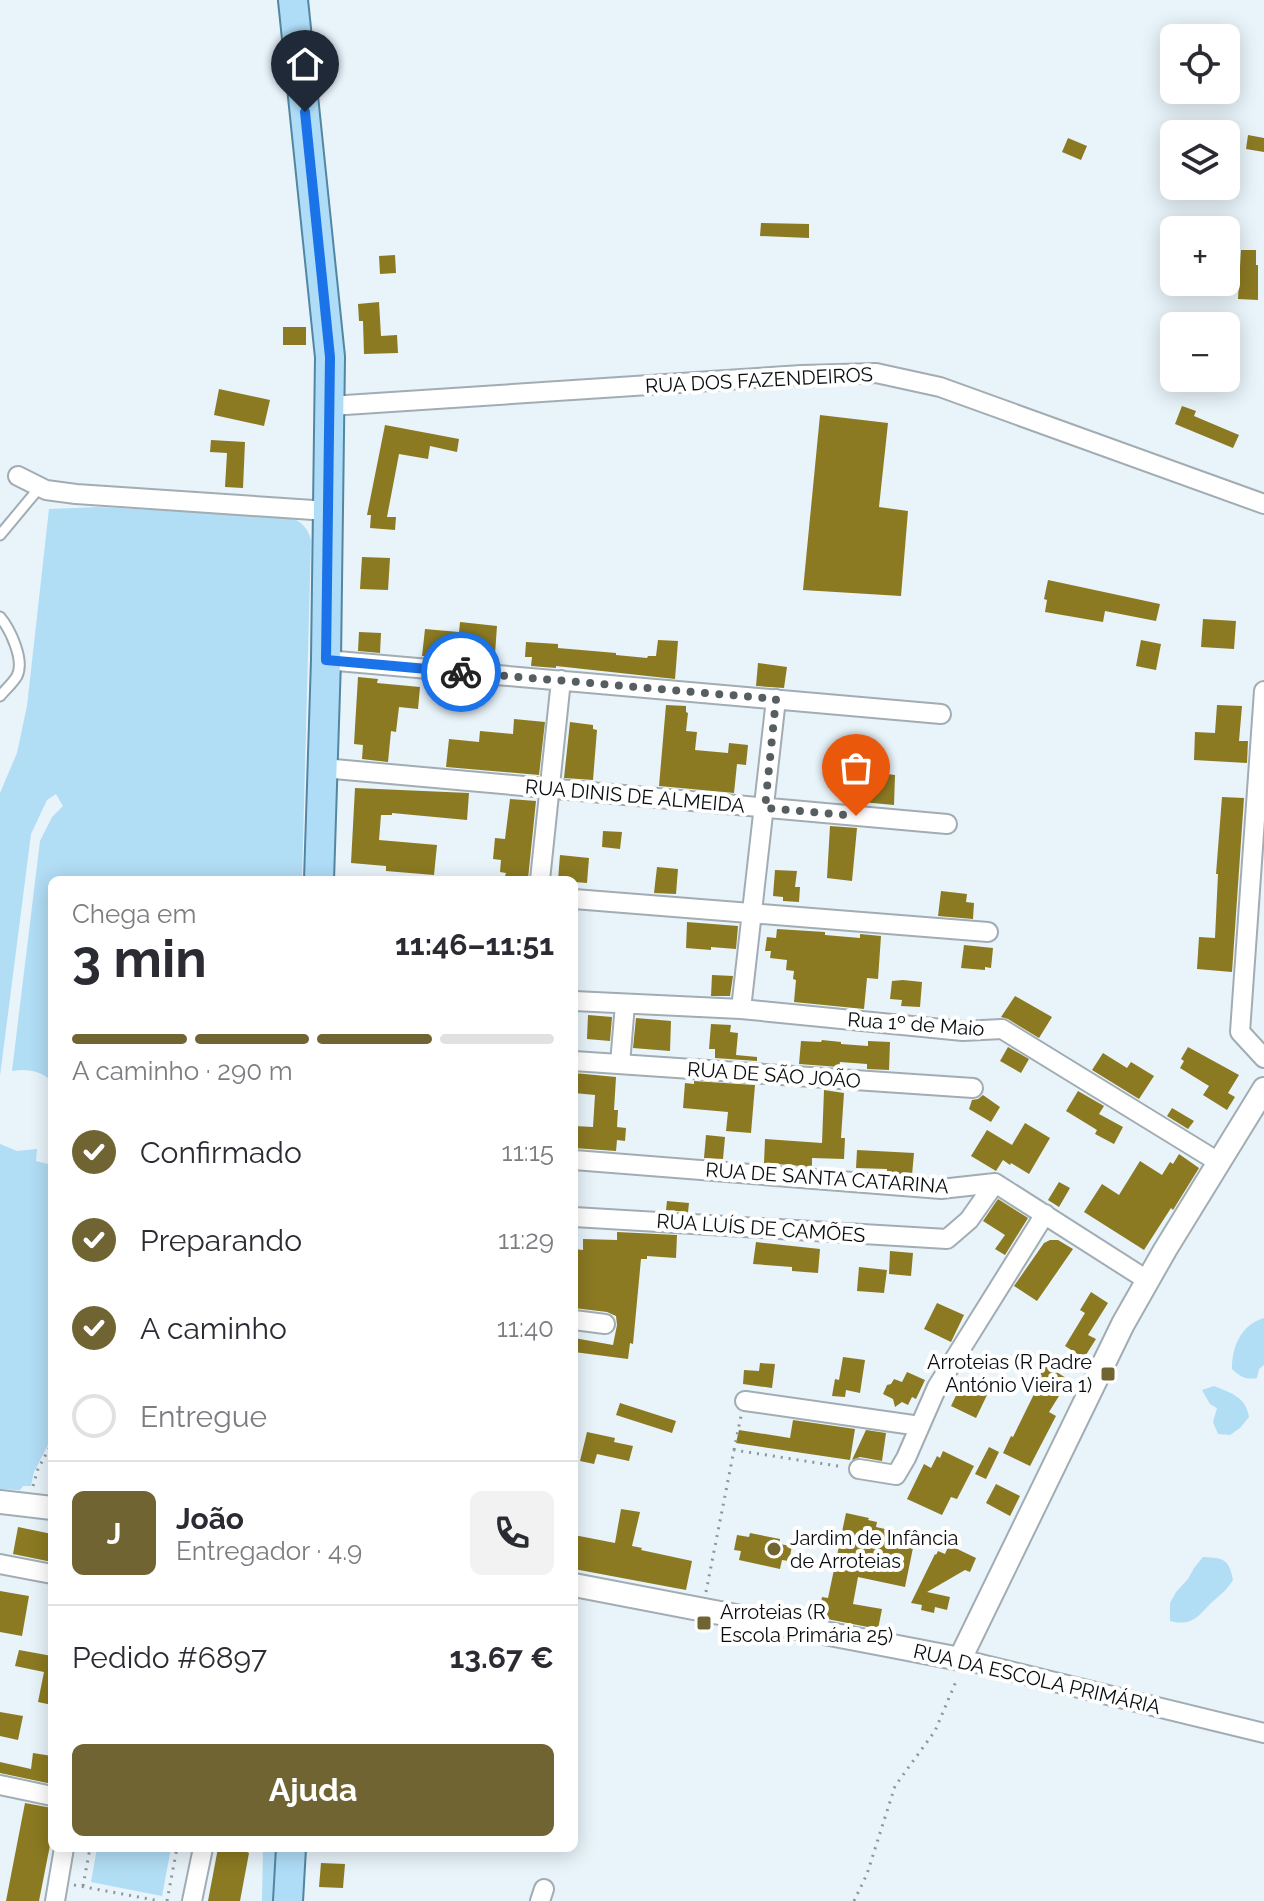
<!DOCTYPE html>
<html lang="pt">
<head>
<meta charset="utf-8">
<style>
	:root { --surface:#fff; --page:#f2f2f3; --text:#2b2b33; --muted:#7c7c81; --line:#e1e1e2; --accent:#706532 }
	body { margin:0; font-family:Raleway,sans-serif; background:var(--page); color:var(--text); height:100vh; display:flex; flex-direction:column; font-size:30px; white-space:nowrap }
	* { box-sizing:border-box; margin:0 }
	p { font-size:26px; color:var(--muted) }
	.icon { flex:none; width:44px; height:44px; fill:none; stroke:currentColor; stroke-width:2; stroke-linecap:round; stroke-linejoin:round }
	.map { position:relative; flex:1; overflow:hidden }
	.side { position:absolute; left:48px; top:876px; width:530px; height:976px; display:flex; flex-direction:column; background:var(--surface); border-radius:12px; box-shadow:0 4px 20px #0003 }
	.side>* { flex:none }
	.tools { position:absolute; left:1160px; top:24px; display:grid; gap:16px }
	.tools a { display:grid; place-items:center; width:80px; height:80px; border-radius:12px; background:var(--surface); box-shadow:0 4px 20px #0003; font-size:40px }
	.pin { position:absolute; display:grid; place-items:center; width:68px; height:68px; color:#fff; margin:-82px -34px; border-radius:50% 50% 50% 0; rotate:-45deg; box-shadow:0 0 8px #0007 }
	.pin .icon { rotate:45deg }
	.courier { position:absolute; display:grid; place-items:center; width:80px; height:80px; margin:-40px; border:6px solid #1a73e8; border-radius:50%; background:#fff; color:#222; box-shadow:0 2px 10px #0007 }
	.summary em { font-style:normal; font-weight:700 }
	.summary div { display:flex; flex-direction:column-reverse }
	.summary { display:flex; align-items:center; justify-content:space-between; height:136px; padding:0 24px }
	h1 { font-size:52px; font-weight:700; line-height:60px }
	.bar { display:grid; grid-template-columns:repeat(4,1fr); gap:12px 8px; align-content:center; height:96px; padding:0 24px }
	.bar i { height:10px; border-radius:6px; background:var(--line) }
	.bar .selected { background:var(--accent) }
	.bar p { grid-column:span 4 }
	.line { display:flex; align-items:center; gap:20px; padding:0 24px; border-top:2px solid var(--line) }
	.line div { flex:1 }
	.round { display:grid; place-items:center; flex:none; width:84px; height:84px; border-radius:12px; background:var(--page) }
	ol { padding:0 24px; list-style:none }
	li { display:flex; align-items:center; gap:24px; height:88px }
	li p { margin-inline-start:auto }
	li .icon { padding:8px; border-radius:50%; background:var(--accent); color:#fff; stroke-width:4 }
	li:last-child { color:var(--muted) }
	li i { width:44px; height:44px; border:4px solid var(--line); border-radius:50% }
	.action { display:flex; gap:16px; margin-top:auto; padding:16px 24px }
	.action a { flex:1; height:92px; border-radius:12px; background:var(--accent); color:#fff; font-size:32px; font-weight:700; line-height:92px; text-align:center }
	.map>svg:first-child { display:block }
</style>
</head>
<body>
<div class="map">
<svg width="1264" height="1901" viewBox="0 0 1264 1901">
	<rect width="100%" height="100%" fill="#e8f3fa"/>
	<path fill="#b1ddf5" d="M98 507 289 517C301 521 308 528 311 540L302 880H52V1081C41 1071 27 1068 12 1071L40 841 52 817 63 806 56 794 47 800 31 834 0 1076V793L17 753 27 706 49 509Z
		M0 1144 17 1151 37 1149 36 1161 52 1165V1437L34 1472 31 1486H23L20 1490 0 1489Z
		M1264 1318V1365L1259 1369 1257 1378C1246 1380 1240 1377 1232 1369 1232 1346 1241 1325 1264 1318Z
		M1214 1386C1231 1393 1246 1397 1249 1417L1240 1428 1230 1435 1218 1434 1213 1422 1217 1408 1210 1404 1202 1390Z
		M1203 1557C1224 1558 1229 1559 1233 1580 1227 1590 1219 1596 1210 1604 1197 1618 1191 1626 1170 1621V1603L1176 1592 1188 1579 1194 1568Z
		M97 1848H171L162 1896 91 1882Z
		M263 1848H276L275 1901H262Z"/>
	<path fill="#8b7a22" d="M1248 135 1264 138V152L1246 149Z
		M1068 138 1087 146 1081 160 1062 152Z
		M761 223 809 224V238L760 236Z
		M1241 250H1256V265H1258V300L1238 299Z
		M395 255 396 273 380 274 379 256Z
		M379 302 381 336 397 335 398 353 364 354 363 321H359L358 304Z
		M283 327H306V345H283Z
		M219 389 270 400 264 426 214 415Z
		M1182 406 1196 411 1194 416 1239 435 1233 448 1175 424Z
		M820 415 888 423 879 507 908 511 901 596 803 590Z
		M385 425 459 439 457 452 430 446 428 459 399 454 387 517H396L395 530 370 528 371 515H367Z
		M211 440 245 442 243 488 225 487 227 453 210 452Z
		M362 557 390 558 388 590 360 589Z
		M1048 580 1160 604 1156 621 1105 611 1103 622 1045 612 1047 600 1044 599Z
		M1203 619 1236 621 1234 649 1201 647Z
		M460 622 497 626 495 654 490 653 489 662 422 656 425 629 459 632Z
		M359 632 381 633 380 653 358 651Z
		M658 640 678 641 675 679 556 666V668L531 666 532 657H525L526 642 558 644V648L616 653V655L647 658 648 656H656Z
		M1141 640 1161 644 1156 670 1136 666Z
		M758 663 787 667 784 688 756 686Z
		M358 677 378 679 377 683 420 687 418 709 399 707 396 732 391 731 388 762 362 759 363 745 354 744Z
		M666 705 686 706V712L688 713 686 731 697 732 695 750 728 753 729 743 748 745 746 765 737 764 734 793 659 786Z
		M1217 705 1242 706 1239 741H1248L1247 763 1194 760 1195 732 1215 733Z
		M514 719 545 722 539 775 446 767 449 739 479 742 480 731 513 734Z
		M570 722 593 725V729L597 730 593 780 564 778Z
		M853 770 895 775 894 805 851 801Z
		M355 788 469 793 467 820 392 813V815H381L379 840 437 845 434 875 386 871V866L351 863Z
		M1222 797 1244 798 1232 972 1197 969 1199 937 1215 938 1218 874H1216Z
		M510 799 536 801 528 879 505 876 506 873 500 872 501 860 493 859 495 838 505 839Z
		M830 826 857 828 852 881 827 878Z
		M603 831 622 832 620 849 602 847Z
		M560 855 589 858 587 883 574 882V880H558Z
		M657 867 678 869 676 894 654 893Z
		M775 870 797 871 795 887H800L799 902 783 901V897L773 896Z
		M941 891 967 894 966 902 974 903 973 919 938 916Z
		M687 922 738 926 736 949 711 947V950L686 948Z
		M777 929 825 932V935L860 938V934L881 936 878 979 867 978 864 1009 794 1002 796 980 793 979 794 971 786 970 787 960 770 958 771 951H765L767 937 776 938Z
		M964 945 993 948 991 968 985 967V970L961 968Z
		M712 975 733 976 730 996H711Z
		M903 980 922 982 920 1007 901 1006 902 1000 890 999 892 981Z
		M1015 996 1052 1017 1039 1038 1008 1019 1001 1017Z
		M588 1015 612 1017 610 1041 587 1039Z
		M636 1018 671 1021 670 1051 633 1048Z
		M711 1024 731 1025 730 1032 738 1033 736 1055 757 1057V1061L715 1058V1049H709Z
		M822 1040 841 1042V1044L868 1046V1041L890 1042 889 1070 867 1069V1064L840 1062 839 1067 799 1064 801 1041 821 1042Z
		M1008 1047 1029 1059 1021 1073 1000 1061Z
		M1188 1047 1239 1075 1228 1093 1235 1097 1227 1110 1203 1095 1209 1086 1180 1068 1184 1061 1181 1059Z
		M1103 1053 1127 1068 1131 1062 1154 1076 1139 1099 1092 1070Z
		M574 1073 616 1077 614 1110H618L617 1127 626 1128 625 1141 617 1140 616 1151 574 1148V1126L593 1127 595 1095 574 1093Z
		M694 1081 755 1085 751 1133 726 1131 728 1112 683 1108 685 1083 694 1084Z
		M824 1090 844 1093 841 1138H845L844 1159 812 1158V1167L764 1163 765 1139 822 1143Z
		M1078 1091 1104 1106 1099 1114 1123 1127 1114 1144 1095 1134 1097 1130 1066 1111Z
		M983 1095 1000 1107 991 1122 969 1109 972 1100 978 1099Z
		M1172 1108 1194 1121 1188 1129 1167 1116Z
		M1025 1123 1050 1138 1029 1174 1011 1163 1010 1165 1003 1160 996 1171 971 1156 987 1130 1012 1145Z
		M706 1135 725 1137 723 1159 704 1158Z
		M857 1150 914 1153 912 1175 887 1173V1169L856 1168Z
		M1179 1154 1199 1168 1173 1210 1171 1208 1144 1250 1084 1212 1102 1184 1119 1195 1140 1161 1162 1175 1170 1162 1173 1164Z
		M1059 1182 1070 1188 1059 1207 1048 1200Z
		M998 1199 1028 1218 1005 1255 995 1249 1005 1235 983 1221Z
		M667 1201 689 1203 688 1212 666 1210Z
		M617 1232 677 1235 676 1258 647 1256V1259H641L633 1344 630 1343 628 1359 574 1352V1338L613 1345 617 1325 616 1316 607 1312 574 1308V1249L583 1250V1239L617 1240Z
		M1050 1240H1058L1073 1249 1037 1301 1014 1286 1044 1243Z
		M756 1242 820 1249 818 1273 792 1271V1267L753 1264Z
		M890 1251 913 1253 911 1276 889 1274Z
		M859 1267 887 1270 884 1293 857 1291Z
		M1091 1292 1108 1303 1088 1335 1096 1339 1084 1358 1065 1346 1085 1313 1080 1310Z
		M937 1303 964 1315 951 1342 924 1329Z
		M843 1357 865 1360 860 1393 846 1390 845 1397 832 1396 835 1379 839 1380Z
		M760 1363 775 1364 772 1388 743 1384 744 1370 759 1371Z
		M1046 1365 1069 1380 1049 1412 1056 1416 1030 1466 1003 1453 1011 1436 1013 1437 1036 1390 1032 1388Z
		M907 1372 925 1380 916 1399 912 1397 908 1405 902 1402 895 1407 893 1399 883 1394 887 1385 891 1384 894 1379 902 1382Z
		M967 1380 985 1389 984 1391 988 1393 976 1418 951 1406 963 1381 966 1382Z
		M620 1403 676 1421 672 1433 616 1415Z
		M793 1420 855 1429 850 1460 736 1443 739 1430 790 1438Z
		M866 1430 886 1433 882 1461 860 1457 852 1460Z
		M587 1432 615 1438 614 1442 633 1446 629 1461 597 1454 594 1464 580 1461Z
		M989 1447 999 1452 986 1479 975 1474Z
		M943 1451 974 1466 957 1499 951 1497 942 1515 907 1499 924 1464 931 1468 937 1456 940 1458Z
		M996 1484 1020 1496 1010 1516 986 1503Z
		M621 1509 640 1512 632 1546 642 1548 641 1550 692 1561 686 1590 574 1569V1535L615 1543Z
		M846 1513 869 1518 868 1520 877 1522 876 1527 885 1529 884 1532 915 1538 905 1587 858 1577 853 1604 882 1609 878 1629 822 1618V1617L815 1615 817 1603 821 1604 822 1597 828 1598Z
		M18 1527 52 1534V1562L13 1554Z
		M750 1533 780 1539 779 1544 792 1546 789 1561 782 1560 780 1569 739 1560 741 1551 734 1550 737 1535 749 1537Z
		M949 1545 976 1558 970 1572 965 1570 927 1592 950 1597 947 1610 935 1607 934 1613 921 1610 922 1605 911 1603 935 1554 936 1555 938 1551 945 1554Z
		M0 1591 29 1596 22 1636 0 1632Z
		M19 1650 52 1656V1705L38 1702 44 1672 15 1666Z
		M0 1712 23 1716 18 1740 0 1736Z
		M33 1753 52 1756V1784L0 1773V1762L31 1769Z
		M25 1803 52 1808V1835L39 1901H6Z
		M218 1848H247V1852L249 1853 240 1901H208Z
		M321 1863 345 1864 343 1888 319 1887Z"/>
	<g fill="none" stroke-linecap="round" stroke-linejoin="round">
		<g stroke="#a2adb3" stroke-width="13">
			<path id="service" d="M0 535 40 487
				M0 617C10 629 25 660 17 676 13 683 5 690 0 696"/>
		</g>
		<g stroke="#a2adb3" stroke-width="22">
			<path id="minor" d="M330 406 802 375 876 373 940 387 1264 504
				M18 476 46 490 76 494 328 511
				M326 660 941 714
				M1264 691 1240 1032 1264 1058
				M323 768 947 824
				M540 880 561 680
				M574 899 988 932
				M574 1001 741 1009 963 1031 1002 1029 1220 1163
				M741 1009 776 699
				M574 1061 973 1088
				M620 1064 625 1004
				M574 1160 941 1189 995 1183 1147 1280
				M574 1217 947 1239 969 1220 995 1183
				M574 1320 605 1324
				M745 1401 920 1426
				M859 1469 896 1475 906 1458 937 1387 1045 1214
				M0 1564 52 1574
				M960 1659 1264 1733
				M0 1785 52 1796
				M55 1901 64 1848
				M192 1901 203 1848
				M540 1901 544 1889"/>
		</g>
		<g stroke="#a2adb3" stroke-width="26">
			<path id="tertiary" d="M0 1502 52 1508
				M574 1585 960 1659 1123 1324 1165 1250 1264 1089"/>
		</g>
		<g stroke="#5286a2" stroke-width="32">
			<path id="primary" d="M293 0 330 357 326 660 319 880
				M288 1901 291 1848"/>
		</g>
		<path stroke="#8d959a" stroke-width="3" stroke-dasharray="2 6" stroke-linecap="butt" d="M734 1450 741 1416
			M33 1486 38 1469 52 1443
			M706 1592 734 1450 844 1467
			M74 1885 160 1901
			M83 1886 90 1848
			M167 1901 177 1848
			M854 1901 867 1874 895 1786 935 1731 957 1679"/>
		<use href="#service" stroke="#fff" stroke-width="9"/>
		<use href="#minor" stroke="#fff" stroke-width="18"/>
		<use href="#tertiary" stroke="#fff" stroke-width="22"/>
		<use href="#primary" stroke="#afddf7" stroke-width="28"/>
	</g>
	<g fill="none" stroke-linecap="round" stroke-linejoin="round">
		<path stroke="#575e61" stroke-width="8" stroke-dasharray="0 14.4" d="M461 672 776 699 765 808 856 816"/>
		<path stroke="#1a73e8" stroke-width="10" d="M305 112 330 357 326 660 461 672"/>
	</g>
	<g fill="#706532" stroke="#fff" stroke-width="3">
		<rect x="1100" y="1366" width="16" height="16" rx="4"/>
		<circle cx="774" cy="1549" r="8"/>
		<rect x="696" y="1615" width="16" height="16" rx="4"/>
	</g>
	<g text-anchor="middle" dominant-baseline="central" stroke-width="8" stroke-linejoin="round" paint-order="stroke">
		<g font-size="20" fill="#090d0f" stroke="#fff">
			<text transform="translate(759 380) rotate(-3)">RUA DOS FAZENDEIROS</text>
			<text transform="translate(635 796) rotate(5)">RUA DINIS DE ALMEIDA</text>
			<text transform="translate(916 1024) rotate(4)">Rua 1º de Maio</text>
			<text transform="translate(774 1075) rotate(4)">RUA DE SÃO JOÃO</text>
			<text transform="translate(827 1178) rotate(4)">RUA DE SANTA CATARINA</text>
			<text transform="translate(761 1228) rotate(4)">RUA LUÍS DE CAMÕES</text>
			<text transform="translate(1037 1679) rotate(13)">RUA DA ESCOLA PRIMÁRIA</text>
		</g>
		<g font-size="20" fill="#090d0f" stroke="#fff" text-anchor="start">
			<text x="1092" y="1362" text-anchor="end">Arroteias (R Padre<tspan x="1092" dy="23">António Vieira 1)</tspan></text>
			<text x="790" y="1538">Jardim de Infância<tspan x="790" dy="23">de Arroteias</tspan></text>
			<text x="720" y="1612">Arroteias (R<tspan x="720" dy="23">Escola Primária 25)</tspan></text>
		</g>
	</g>
</svg>
<div class="tools">
<a><svg class="icon" aria-label="locate" viewBox="0 0 24 24"><circle cx="12" cy="12" r="6"/><path d="M12 2v4M12 18v4M2 12h4M18 12h4"/></svg></a>
<a><svg class="icon" aria-label="layers" viewBox="0 0 24 24"><path d="M12 4l9 5-9 5-9-5zM3 14l9 5 9-5"/></svg></a>
<a>+</a>
<a>−</a>
</div>
<div class="pin" style="left:856px;top:816px;background:#ea580c"><svg class="icon" aria-label="bag" viewBox="0 0 24 24"><path d="M5 8h14l-1 12H6zM9 8a3 3 0 0 1 6 0"/></svg></div>
<div class="pin" style="left:305px;top:112px;background:#1f2937"><svg class="icon" aria-label="home" viewBox="0 0 24 24"><path d="M3 11l9-7 9 7M6 9v11h12V9"/></svg></div>
<div class="courier" style="left:461px;top:672px"><svg class="icon" aria-label="bike" viewBox="0 0 24 24"><circle cx="6" cy="16" r="4"/><circle cx="18" cy="16" r="4"/><path d="M6 16l4-8h5l3 8M10 8l3 8H6M13 5h3"/></svg></div>
<section class="side">
<div class="summary"><div><h1>3 min</h1><p>Chega em</p></div><em>11:46–11:51</em></div>
<div class="bar"><i class="selected"></i><i class="selected"></i><i class="selected"></i><i></i><p>A caminho · 290 m</p></div>
<ol>
<li><svg class="icon" aria-label="check" viewBox="0 0 24 24"><path d="M5 12l5 5 9-10"/></svg>Confirmado<p>11:15</p></li>
<li><svg class="icon" aria-label="check" viewBox="0 0 24 24"><path d="M5 12l5 5 9-10"/></svg>Preparando<p>11:29</p></li>
<li><svg class="icon" aria-label="check" viewBox="0 0 24 24"><path d="M5 12l5 5 9-10"/></svg>A caminho<p>11:40</p></li>
<li><i></i>Entregue</li>
</ol>
<div class="line" style="height:144px"><b class="round" style="background:var(--accent);color:#fff">J</b><div><b>João</b><p>Entregador · 4.9</p></div><a class="round"><svg class="icon" aria-label="phone" viewBox="0 0 24 24"><path d="M5 4h4l2 5-3 2q2 4 5 5l2-3 5 2v4C11 20 4 13 5 4z"/></svg></a></div>
<div class="line" style="height:104px"><div>Pedido #6897</div><b>13.67 €</b></div>
<div class="action"><a>Ajuda</a></div>
</section>
</div>
</body>
</html>
